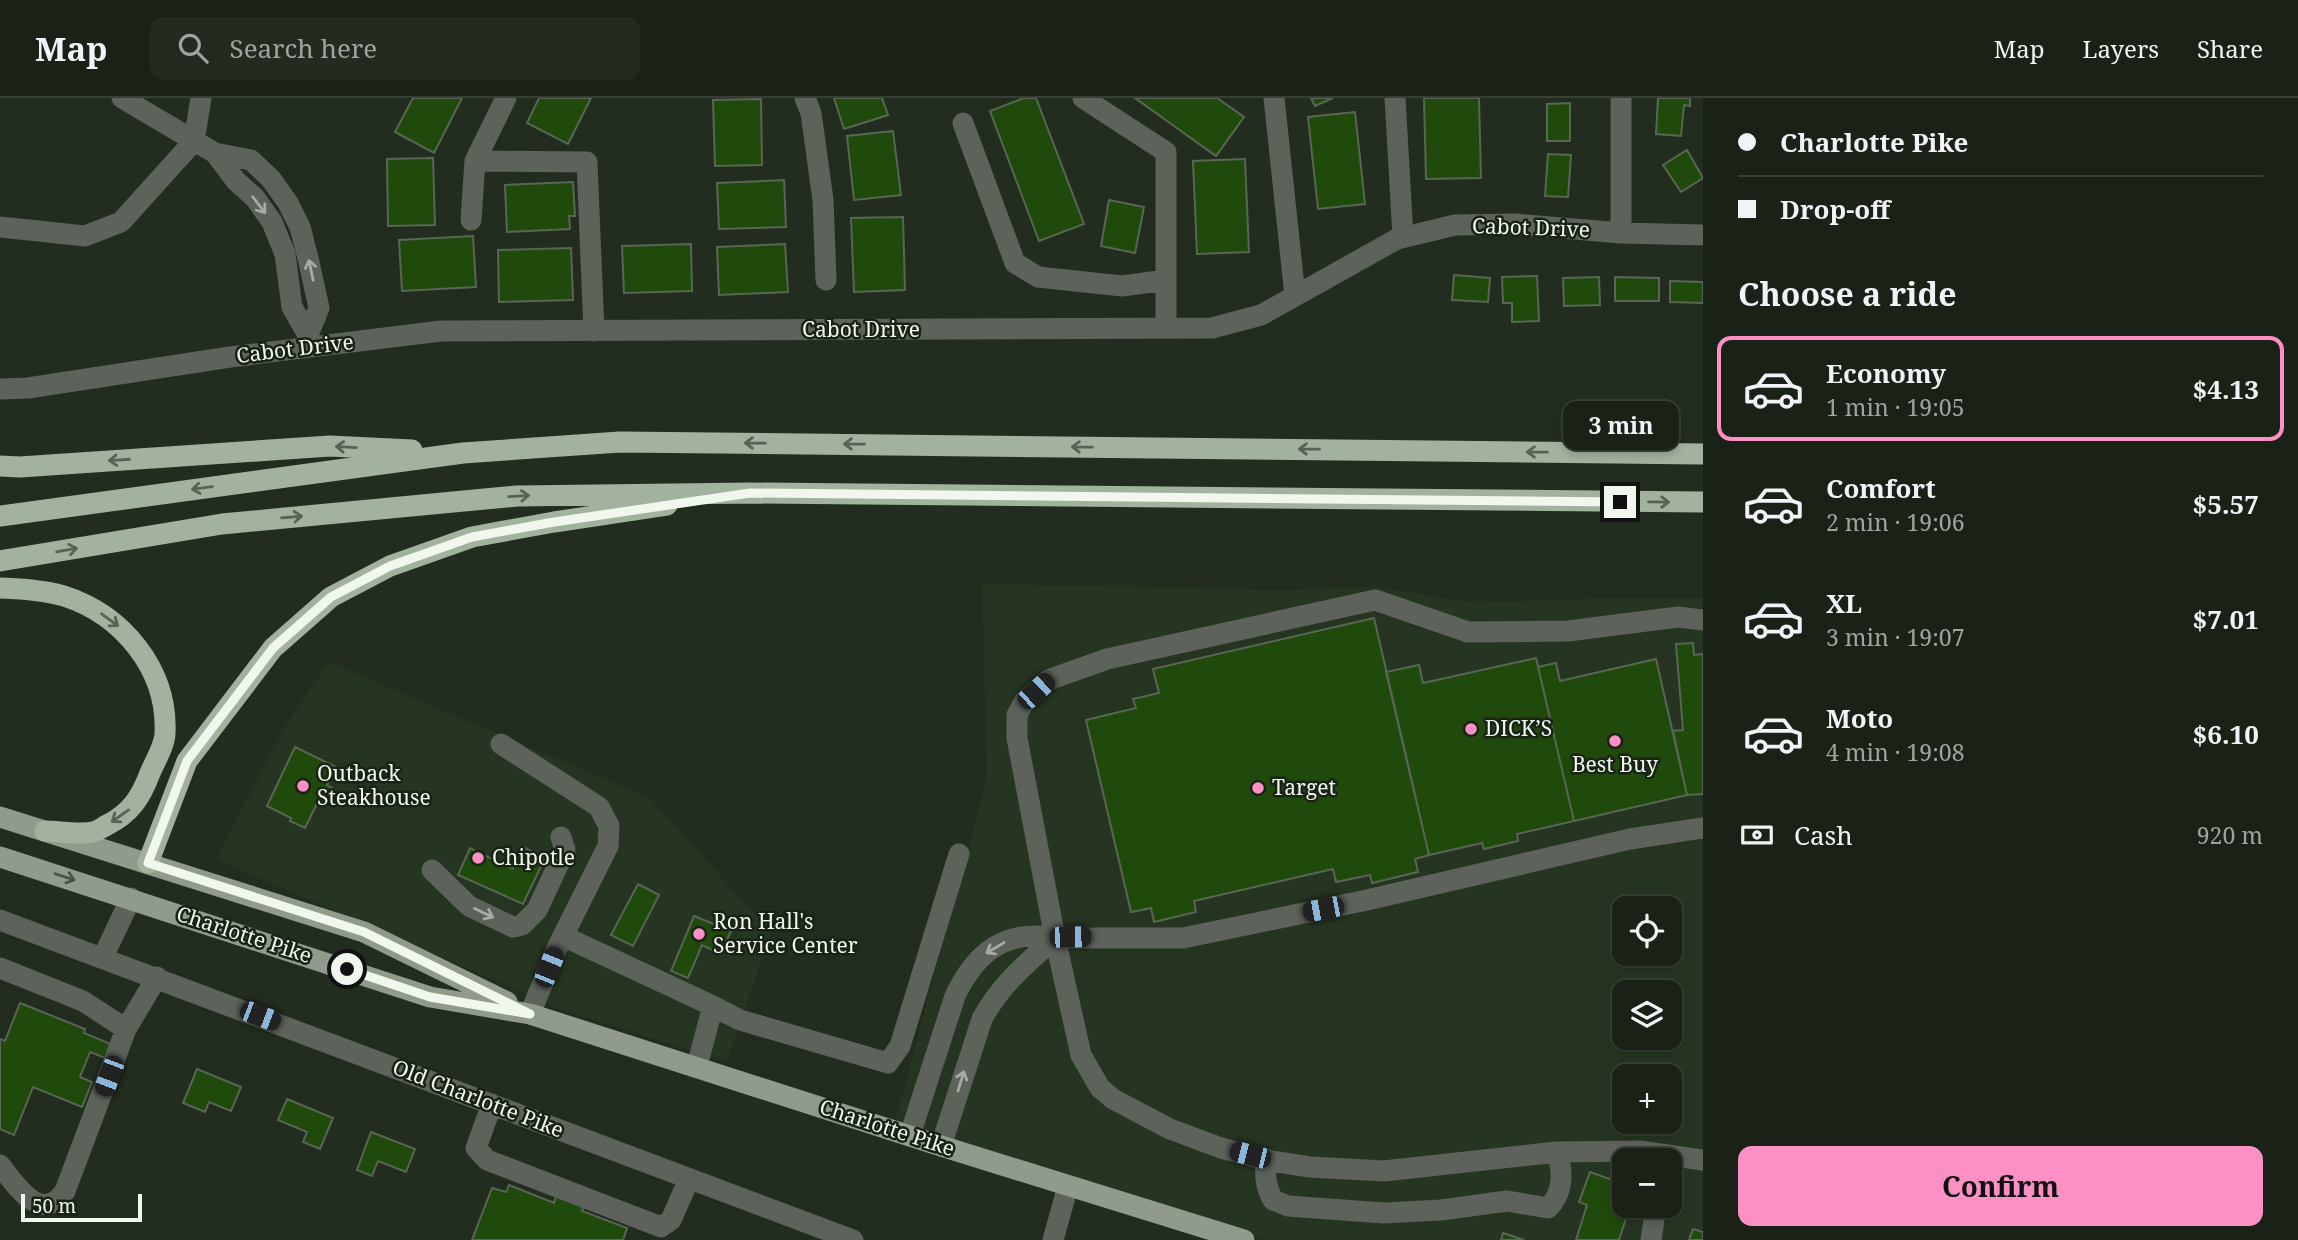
<!DOCTYPE html>
<html lang="en">
<head>
<meta charset="utf-8">
<style>
	body { margin:0; font-family:"Noto Serif",serif; background:#232a20; color:#f1f3f6; height:100vh; display:flex; flex-direction:column; font-size:26px; white-space:nowrap }
	* { box-sizing:border-box; margin:0 }
	p { font-size:23px; color:#9fa4a1 }
	.icon { flex:none; width:38px; height:38px; fill:none; stroke:currentColor; stroke-width:2; stroke-linecap:round; stroke-linejoin:round }
	.map { position:relative; flex:1; overflow:hidden }
	.drawer { display:flex; flex-direction:column; background:#1a2217; width:595px }
	.drawer>* { flex:none }
	.top-card { display:grid; align-content:center; height:154px; padding:0 35px; background:#1a2217 }
	.fabs { position:absolute; left:1612px; top:798px; display:grid; gap:14px }
	.fabs a { display:grid; place-items:center; width:70px; height:70px; border-radius:14px; background:#1a2217; box-shadow:0 4px 10px #0003,0 0 0 2px #383f36; font-size:35px }
	.scale { position:absolute; left:21px; bottom:18px; width:121px; box-sizing:border-box; padding-left:7px; border:4px solid #f0f7ed; border-top:0; font-size:19px; line-height:24px; white-space:nowrap; color:#f0f7ed; -webkit-text-stroke:5px #192315; paint-order:stroke }
	.end { position:absolute; width:32px; height:32px; margin:-16px; border:9px solid #f0f7ed; background:#111; box-shadow:0 0 0 4px #111 }
	.from { border-radius:50% }
	.bubble { position:absolute; height:49px; border-radius:14px; background:#1a2217; box-shadow:0 4px 10px #0003,0 0 0 2px #383f36; font-size:23px; font-weight:700; line-height:49px; text-align:center }
	.car { position:absolute; width:21px; height:42px; margin:-21px -10px; border-radius:9px; box-shadow:0 0 5px 2px #0007; background:linear-gradient(#222 24%,#8ab4d8 0 40%,#222 0 76%,#8ab4d8 0 86%,#222 0) }
	.top-card b { display:flex; align-items:center; gap:24px; height:66px; font-size:26px }
	.top-card b+b { border-top:2px solid #383f36 }
	.top-card i { width:18px; height:18px; background:#f1f3f6 }
	ul { padding:0; list-style:none }
	li { display:flex; align-items:center; gap:21px; height:105px; margin:0 14px 10px; padding:0 21px; border:4px solid transparent; border-radius:14px }
	li div { flex:1 }
	li b { display:block; font-size:26px }
	li em { font-style:normal; font-weight:700 }
	li.current { border-color:#fc8fc3 }
	li>.icon { width:63px; height:63px; stroke-width:1.5 }
	h2 { padding:0 35px; font-size:32px; line-height:84px }
	.pay { display:flex; align-items:center; gap:18px; height:77px; padding:0 35px; font-size:26px }
	.pay p { margin-inline-start:auto }
	.button { display:flex; gap:14px; margin-top:auto; padding:14px 35px }
	.button a { flex:1; height:80px; border-radius:14px; background:#fc8fc3; color:#111; font-size:28px; font-weight:700; line-height:80px; text-align:center }
	header { display:flex; align-items:center; gap:42px; box-sizing:border-box; height:98px; padding:0 35px; background:#1a2217; border-bottom:2px solid #383f36 }
	header strong { font-size:33px }
	nav { display:flex; gap:38px; margin-inline-start:auto; font-size:24px }
	.search { width:490px; height:63px; background:#232a20; display:flex; align-items:center; gap:18px; box-sizing:border-box; padding:0 24px; border-radius:14px; color:#9fa4a1; font-size:26px }
	main { display:flex; flex:1; min-height:0 }
	.map>svg:first-child { display:block }
	.built { fill:#263521; fill-rule:evenodd }
	.building { fill:#1f4a0b; stroke:#596555; stroke-width:2 }
	.lines { fill:none; stroke-linecap:round; stroke-linejoin:round }
	.minor { stroke:#5d625b; stroke-width:21 }
	.major { stroke:#909b8c; stroke-width:21 }
	.highway { stroke:#a3b19f; stroke-width:21 }
	.oneway { stroke:#a6aca4 }
	.oneway2 { stroke:#576353 }
	.oneway3 { stroke:#495345 }
	.route { stroke:#f0f7ed; stroke-width:9 }
	.poi-dot { fill:#fc8fc3; stroke:#192315; stroke-width:2.5 }
	.labels { text-anchor:middle; stroke-width:5; stroke-linejoin:round; paint-order:stroke }
	.street-label { font-size:21px; fill:#f0f7ed; stroke:#192315 }
	.poi-label { font-size:21px; fill:#f0f7ed; stroke:#192315; text-anchor:start }
</style>
</head>
<body>
<header>
<strong>Map</strong>
<div class="search"><svg class="icon" aria-label="search" viewBox="0 0 24 24"><circle cx="10" cy="10" r="6"/><path d="M15 15l6 6"/></svg>Search here</div>
<nav><a>Map</a><a>Layers</a><a>Share</a></nav>
</header>
<main>
<div class="map">
<svg width="1703" height="1142" viewBox="0 0 1703 1142">
	<rect width="100%" height="100%" fill="#222d1f"/>
	<path class="built" d="M982,486L1281,492L1376,489L1474,505L1608,500H1703V1142H1269L895,1024L987,679ZM1624,810H1670V856H1624ZM1624,894H1670V940H1624ZM1624,978H1670V1024H1624ZM1624,1062H1670V1108H1624Z
		M329,564L651,701L771,834L727,964L560,911L216,761L286,626Z"/>
	<path class="building" d="M413,0H462L434,55L395,34Z
		M539,0H591L568,46L527,25Z
		M834,0H882L888,17L844,31Z
		M1024,0H1036L1084,126L1039,143L990,13Z
		M1135,0H1217L1244,19L1216,58Z
		M1311,0H1333L1315,8Z
		M1424,0H1479L1481,80L1426,81Z
		M1658,0H1690V8L1684,7L1681,38L1656,36Z
		M761,1L762,67L715,68L713,2Z
		M1570,5V43H1547V6Z
		M1355,14L1365,106L1318,111L1308,19Z
		M893,33L901,97L854,102L847,38Z
		M1687,52L1703,80L1681,94L1663,67Z
		M1548,56L1571,57L1568,99L1545,98Z
		M433,60L435,127L388,128L387,61Z
		M1245,61L1249,154L1197,156L1193,63Z
		M784,82L786,129L719,131L717,85Z
		M573,84L575,118H569L570,131L507,134L505,87Z
		M1109,102L1144,109L1135,155L1101,148Z
		M903,119L905,192L854,194L851,120Z
		M473,138L476,189L402,193L399,142Z
		M691,146L692,193L624,195L622,148Z
		M785,146L788,194L719,197L717,149Z
		M571,150L573,202L499,204L498,152Z
		M1454,177L1490,180L1488,204L1452,202Z
		M1537,178L1539,223L1512,224V205H1503L1502,179Z
		M1599,179L1600,207L1564,208L1563,180Z
		M1615,179L1659,180V203H1615Z
		M1670,183L1703,184V205L1670,204Z
		M1374,520L1429,757L1415,761L1418,774L1372,785L1370,777L1336,784L1333,771L1194,803L1196,814L1154,824L1151,810L1131,814L1086,622L1136,610L1133,601L1159,595L1153,571Z
		M1693,545L1694,557L1703,556V696L1687,697L1673,633L1683,632L1676,546Z
		M1536,560L1574,723L1517,736L1518,743L1484,751L1482,745L1429,757L1386,574L1419,567L1423,585Z
		M1656,561L1687,697L1574,723L1538,569L1556,565L1560,583Z
		M295,649L336,669L327,687L332,690L328,698L322,695L305,730L290,723L291,720L267,708Z
		M523,749L545,760L523,806L458,777L470,750L513,771Z
		M638,786L659,797L633,848L611,837Z
		M694,818L731,833L721,856L702,847L688,880L671,873Z
		M20,905L85,931L84,935L113,947L108,961L90,954L80,979L92,984L82,1009L33,989L14,1037L0,1031V941L5,943Z
		M197,971L241,989L231,1013L209,1004L205,1014L183,1005Z
		M287,1001L333,1020L320,1051L303,1044L307,1034L278,1022Z
		M371,1034L415,1051L406,1074L378,1063L372,1078L357,1072Z
		M1590,1074L1624,1086V1108H1630L1619,1142H1576L1587,1107L1579,1104Z
		M509,1087L554,1105L556,1098L584,1109L582,1113L627,1130L623,1142H472L492,1090L506,1094Z
		M1693,1131L1703,1134V1142H1689Z
		M1503,1135L1524,1142H1501Z"/>
	<g class="lines">
		<path class="minor" d="M122,0L215,55L251,62L271,81L288,105L300,129L308,160L319,210L308,237
			M506,0L475,63L587,64L594,233
			M805,0L811,15L823,102L826,182
			M1083,0L1166,54V230
			M1274,0L1295,198
			M1395,0L1403,139
			M1621,0V135
			M963,25L1015,165L1038,179L1122,188L1166,182
			M215,55L236,83L255,100L272,124L285,156L292,209L308,237L309,246
			M471,122L475,63
			M0,129L85,138L121,124L194,43L201,0
			M0,291L28,290L230,259L441,233L1212,230L1261,217L1397,141L1455,127L1515,126L1621,135L1703,137
			M1703,522L1678,519L1568,533L1468,534L1375,502L1107,561L1048,582L1024,604L1017,617V640L1055,840L1081,957L1100,990L1113,1001L1170,1031L1221,1050L1271,1063L1310,1069L1384,1073L1557,1054L1640,1053L1703,1062
			M501,646L599,709L609,728L608,748L557,850L530,916
			M432,772L469,808L513,829L522,827L537,812L565,752L561,739
			M0,822L853,1142
			M563,838L713,908L697,968
			M103,859L131,800
			M0,870L83,903L126,931
			M713,908L740,922L888,965L900,948L959,756
			M492,1006L476,1050L487,1062L661,1129L671,1122L689,1081
			M910,1037L955,898C976,854 1005,831 1055,840H1183L1367,802L1630,741L1703,730
			M941,1048L982,921C1000,887 1027,865 1055,840
			M1266,1061C1265,1077 1265,1088 1273,1102L1288,1108L1384,1115L1441,1112L1507,1103L1548,1110C1564,1095 1563,1073 1557,1054
			M0,1067C15,1086 41,1128 65,1093L126,931L157,879
			M1053,1142L1068,1088
			M1651,1142L1656,1108"/>
		<path class="major" d="M0,719L364,834L507,904
			M0,759L430,899L530,916L941,1048L1244,1142"/>
		<path class="highway" d="M0,368L20,369L330,348L412,352
			M0,418L463,355L620,344L1703,356
			M0,463L222,426L517,398L750,395L1703,404
			M0,490C21,491 44,492 64,498C123,517 168,572 165,635C165,647 155,663 150,675C141,699 131,715 107,727C103,729 98,733 93,734C80,737 58,733 45,733
			M148,765L187,663L273,550L331,499L390,468L472,439L554,424L667,407"/>
	</g>
	<defs><path id="oneway-shaft" d="M-6 0H5M1.5-3L5.5 0L1.5 3" fill="none" stroke-width="1.6" stroke-linecap="round" stroke-linejoin="round" transform="scale(1.75)"/></defs>
	<g class="oneway">
		<use href="#oneway-shaft" transform="translate(259 107) rotate(53)"/>
		<use href="#oneway-shaft" transform="translate(311 172) rotate(-102)"/>
		<use href="#oneway-shaft" transform="translate(484 815) rotate(26)"/>
		<use href="#oneway-shaft" transform="translate(995 850) rotate(149)"/>
		<use href="#oneway-shaft" transform="translate(961 983) rotate(-73)"/>
	</g>
	<g class="oneway2">
		<use href="#oneway-shaft" transform="translate(755 345) rotate(-179)"/>
		<use href="#oneway-shaft" transform="translate(854 346) rotate(-179)"/>
		<use href="#oneway-shaft" transform="translate(346 349) rotate(-177)"/>
		<use href="#oneway-shaft" transform="translate(1082 349) rotate(-179)"/>
		<use href="#oneway-shaft" transform="translate(1309 351) rotate(-179)"/>
		<use href="#oneway-shaft" transform="translate(1537 354) rotate(-179)"/>
		<use href="#oneway-shaft" transform="translate(119 362) rotate(176)"/>
		<use href="#oneway-shaft" transform="translate(202 390) rotate(172)"/>
		<use href="#oneway-shaft" transform="translate(519 398) rotate(-3)"/>
		<use href="#oneway-shaft" transform="translate(1659 404) rotate(1)"/>
		<use href="#oneway-shaft" transform="translate(292 419) rotate(-5)"/>
		<use href="#oneway-shaft" transform="translate(67 452) rotate(-10)"/>
		<use href="#oneway-shaft" transform="translate(110 522) rotate(36)"/>
		<use href="#oneway-shaft" transform="translate(120 718) rotate(145)"/>
	</g>
	<use class="oneway3" href="#oneway-shaft" transform="translate(65 779) rotate(18)"/>
	<g class="lines">
		<path class="route" d="M347,871L430,899L530,916L364,834L148,765L187,663L273,550L331,499L390,468L472,439L554,424L750,395L1620,404"/>
	</g>
	<g class="poi-dot">
		<circle cx="1471" cy="631" r="7"/>
		<circle cx="1615" cy="643" r="7"/>
		<circle cx="303" cy="688" r="7"/>
		<circle cx="1258" cy="690" r="7"/>
		<circle cx="478" cy="760" r="7"/>
		<circle cx="699" cy="836" r="7"/>
	</g>
	<g class="labels">
		<g class="street-label">
			<text transform="translate(1531 130) rotate(2)" y="7">Cabot Drive</text>
			<text x="861" y="239">Cabot Drive</text>
			<text transform="translate(295 251) rotate(-7)" y="7">Cabot Drive</text>
			<text transform="translate(244 837) rotate(18)" y="7">Charlotte Pike</text>
			<text transform="translate(478 1001) rotate(21)" y="7">Old Charlotte Pike</text>
			<text transform="translate(887 1030) rotate(18)" y="7">Charlotte Pike</text>
		</g>
		<g class="poi-label">
			<text x="1485" y="638">DICK’S</text>
			<text x="1615" y="674" text-anchor="middle">Best Buy</text>
			<text x="317" y="683">Outback<tspan x="317" dy="24">Steakhouse</tspan></text>
			<text x="1272" y="697">Target</text>
			<text x="492" y="767">Chipotle</text>
			<text x="713" y="831">Ron Hall's<tspan x="713" dy="24">Service Center</tspan></text>
		</g>
	</g>
</svg>
<div class="fabs">
<a><svg class="icon" aria-label="locate" viewBox="0 0 24 24"><circle cx="12" cy="12" r="6"/><path d="M12 2v4M12 18v4M2 12h4M18 12h4"/></svg></a>
<a><svg class="icon" aria-label="layers" viewBox="0 0 24 24"><path d="M12 4l9 5-9 5-9-5zM3 14l9 5 9-5"/></svg></a>
<a>+</a>
<a>−</a>
</div>
<div class="scale">50 m</div>
<i class="end from" style="left:347px;top:871px"></i>
<i class="end" style="left:1620px;top:404px"></i>
<div class="bubble" style="left:1563px;top:303px;width:116px">3 min</div>
<i class="car" style="left:1036px;top:593px;rotate:47deg"></i>
<i class="car" style="left:1323px;top:811px;rotate:259deg"></i>
<i class="car" style="left:1070px;top:839px;rotate:89deg"></i>
<i class="car" style="left:549px;top:869px;rotate:22deg"></i>
<i class="car" style="left:260px;top:918px;rotate:111deg"></i>
<i class="car" style="left:109px;top:978px;rotate:201deg"></i>
<i class="car" style="left:1250px;top:1057px;rotate:284deg"></i>
</div>
<section class="drawer">
<div class="top-card">
<b><i class="from"></i>Charlotte Pike</b>
<b><i></i>Drop-off</b>
</div>
<h2>Choose a ride</h2>
<ul>
<li class="current"><svg class="icon" aria-label="car" viewBox="0 0 24 24"><path d="M5 17H2v-5l4-1 3-4h7l3 4 3 1v5h-3M9 17h6M6 11h13"/><circle cx="7" cy="17" r="2"/><circle cx="17" cy="17" r="2"/></svg><div><b>Economy</b><p>1 min · 19:05</p></div><em>$4.13</em></li>
<li><svg class="icon" aria-label="car" viewBox="0 0 24 24"><path d="M5 17H2v-5l4-1 3-4h7l3 4 3 1v5h-3M9 17h6M6 11h13"/><circle cx="7" cy="17" r="2"/><circle cx="17" cy="17" r="2"/></svg><div><b>Comfort</b><p>2 min · 19:06</p></div><em>$5.57</em></li>
<li><svg class="icon" aria-label="car" viewBox="0 0 24 24"><path d="M5 17H2v-5l4-1 3-4h7l3 4 3 1v5h-3M9 17h6M6 11h13"/><circle cx="7" cy="17" r="2"/><circle cx="17" cy="17" r="2"/></svg><div><b>XL</b><p>3 min · 19:07</p></div><em>$7.01</em></li>
<li><svg class="icon" aria-label="car" viewBox="0 0 24 24"><path d="M5 17H2v-5l4-1 3-4h7l3 4 3 1v5h-3M9 17h6M6 11h13"/><circle cx="7" cy="17" r="2"/><circle cx="17" cy="17" r="2"/></svg><div><b>Moto</b><p>4 min · 19:08</p></div><em>$6.10</em></li>
</ul>
<div class="pay"><svg class="icon" aria-label="cash" viewBox="0 0 24 24"><path d="M3 7h18v10H3z"/><circle cx="12" cy="12" r="2"/></svg>Cash<p>920 m</p></div>
<div class="button"><a>Confirm</a></div>
</section>
</main>
</body>
</html>
